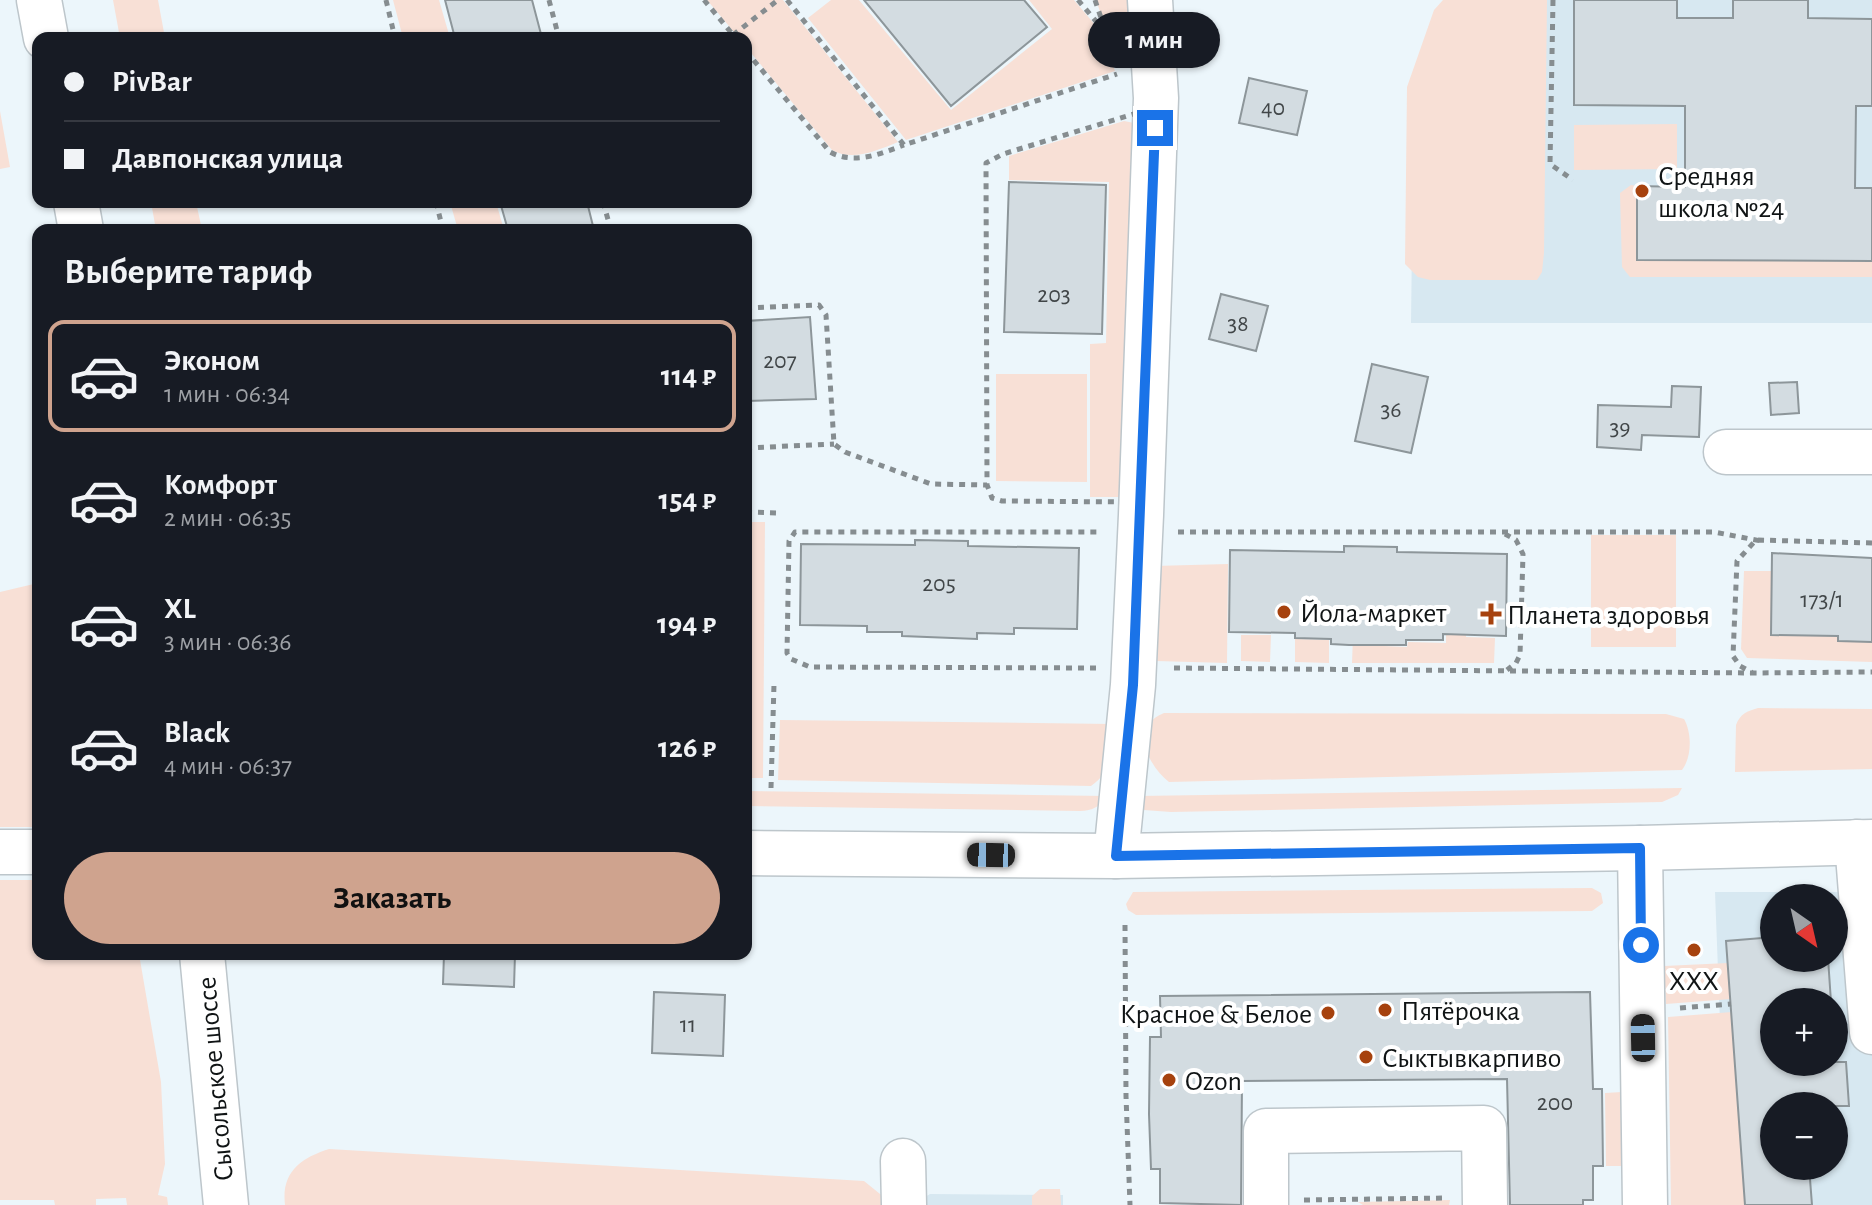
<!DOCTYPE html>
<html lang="ru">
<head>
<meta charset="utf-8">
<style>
	body { margin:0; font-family:"Alegreya Sans",sans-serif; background:#20242c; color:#f1f3f6; height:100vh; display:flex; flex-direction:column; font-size:30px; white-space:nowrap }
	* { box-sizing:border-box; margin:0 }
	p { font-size:26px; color:#9ea1a6 }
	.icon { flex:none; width:44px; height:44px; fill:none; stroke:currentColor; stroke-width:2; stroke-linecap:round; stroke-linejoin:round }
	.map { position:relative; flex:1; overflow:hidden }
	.sheet { position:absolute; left:32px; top:224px; width:720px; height:736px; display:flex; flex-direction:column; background:#171b24; border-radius:16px; box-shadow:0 2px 6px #0004 }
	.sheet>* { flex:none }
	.banner { position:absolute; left:32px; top:32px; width:720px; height:176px; border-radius:16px; box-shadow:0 2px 6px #0004; display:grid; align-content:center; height:176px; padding:0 32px; background:#171b24 }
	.needle { width:52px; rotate:146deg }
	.fabs { position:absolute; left:1760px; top:884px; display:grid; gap:16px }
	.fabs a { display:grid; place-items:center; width:88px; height:88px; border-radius:50%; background:#171b24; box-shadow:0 2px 6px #0004; font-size:40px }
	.end { position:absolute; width:36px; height:36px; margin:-18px; border:10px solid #1a73e8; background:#fff; box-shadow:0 0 0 4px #fff }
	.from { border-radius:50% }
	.bubble { position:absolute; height:56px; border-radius:28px; background:#171b24; box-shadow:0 2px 6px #0004; font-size:26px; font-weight:600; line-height:56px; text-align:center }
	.car { position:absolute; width:24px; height:48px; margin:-24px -12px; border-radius:10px; box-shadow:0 0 6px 2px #0007; background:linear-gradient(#222 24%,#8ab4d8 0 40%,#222 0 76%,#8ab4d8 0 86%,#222 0) }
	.banner b { display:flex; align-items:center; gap:28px; height:76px; font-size:30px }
	.banner b+b { border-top:2px solid #363941 }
	.banner i { width:20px; height:20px; background:#f1f3f6 }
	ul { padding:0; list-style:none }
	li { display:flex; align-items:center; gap:24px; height:112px; margin:0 16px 12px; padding:0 16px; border:4px solid transparent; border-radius:16px }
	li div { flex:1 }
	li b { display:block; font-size:30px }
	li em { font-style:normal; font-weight:600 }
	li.current { border-color:#cfa38e }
	li>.icon { width:72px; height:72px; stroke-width:1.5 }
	h2 { padding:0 32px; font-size:36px; line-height:96px }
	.cta { display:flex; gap:16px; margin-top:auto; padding:16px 32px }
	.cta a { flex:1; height:92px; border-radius:48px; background:#cfa38e; color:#111; font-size:32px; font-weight:600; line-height:92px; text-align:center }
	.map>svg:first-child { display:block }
	.built { fill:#d7e8f1; fill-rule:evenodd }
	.green { fill:#f8e0d6 }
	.building { fill:#d3dce1; stroke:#8d969a; stroke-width:2 }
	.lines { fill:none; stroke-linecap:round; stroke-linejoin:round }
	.minor-casing { stroke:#bdc6cb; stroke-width:47 }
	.major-casing { stroke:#bdc6cb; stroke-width:47 }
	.path { stroke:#868d90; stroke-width:5; stroke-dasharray:6 6; stroke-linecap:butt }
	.minor { stroke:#fff; stroke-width:44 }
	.major { stroke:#fff; stroke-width:44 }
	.route { stroke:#1a73e8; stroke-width:10 }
	.poi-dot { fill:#a6420e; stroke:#fff; stroke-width:3 }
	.labels { text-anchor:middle; stroke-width:8; stroke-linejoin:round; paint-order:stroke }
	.number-label { font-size:24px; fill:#414648 }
	.poi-label { font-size:28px; fill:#101415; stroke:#fff; text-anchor:start }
	.street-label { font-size:28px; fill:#101415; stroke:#fff }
</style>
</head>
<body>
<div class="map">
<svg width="1872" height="1205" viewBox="0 0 1872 1205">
	<rect width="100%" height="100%" fill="#ecf6fb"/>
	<path class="built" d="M1451,0H1872V323H1411L1414,86Z
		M1715,892H1872V1205H1727ZM1774,898H1834V958H1774ZM1774,1002H1834V1062H1774ZM1774,1106H1834V1166H1774Z
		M930,1194L1063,1195V1205H912Z"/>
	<path class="green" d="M113,0H158L165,38H120Z
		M393,0H439L450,38H403Z
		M707,0H783L898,142C878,150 853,162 832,150L746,47V38H739Z
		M831,0H859L951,110L1052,29L1029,0H1074L1102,33L1115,71L906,140L808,18Z
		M1096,0H1127L1148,62L1135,66L1107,32Z
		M1443,0H1547L1544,253L1542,272L1537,280H1430L1418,277L1405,264L1407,87L1434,10Z
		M0,111L10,167L0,169Z
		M1124,121L1134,123L1127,497H1090V344L1106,343L1109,182L1009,180V156Z
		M1677,124V169L1574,170V125Z
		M1631,185L1637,186V260L1872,261V277H1630L1622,267L1620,193Z
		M151,202H196L202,230H156Z
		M450,202H496L504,230H458Z
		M996,374H1087V482L996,481Z
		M746,522H765L763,778H746Z
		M1591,535H1676V647H1591Z
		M1228,564L1227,663L1156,661L1150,654L1154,566Z
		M1744,571H1772L1838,627V641L1872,642V662L1747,658L1741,649Z
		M38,583V827H0V592Z
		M1446,629H1466V637L1495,638L1494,663H1352L1353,636H1384V646L1407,647L1408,642L1446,643Z
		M1241,635H1271L1270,662L1241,661Z
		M1295,639L1329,640V663L1295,662Z
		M1758,708L1872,709V769L1735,772L1736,725C1740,714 1747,711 1758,708Z
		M1164,713L1666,714L1684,719C1692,733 1692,757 1682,770L1169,782C1147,765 1130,726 1164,713Z
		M780,720L1112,724C1111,752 1116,768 1091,786L778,780Z
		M1682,788L1678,795L1662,802L1171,812L1144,810L1136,805L1138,796Z
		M746,791L1107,796C1101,806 1092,811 1080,811L746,806Z
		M0,880H38V954H139L161,1082L165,1164L158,1195L167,1197L168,1205H127L126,1198L96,1199V1205H55L54,1200H0Z
		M1592,888L1601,893L1603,903L1592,911L1136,915L1128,910L1126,904L1133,892Z
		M1728,963L1731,999L1666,1004L1664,966Z
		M1732,1012L1745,1205H1671L1668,1017Z
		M1622,1092V1166H1606L1605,1093Z
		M329,1149L864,1181L885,1198L886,1205H285C281,1172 301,1158 329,1149Z
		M1040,1189H1060L1061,1205H1032V1196Z
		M1450,1200L1449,1205H1363L1358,1202Z"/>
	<path class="building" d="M445,0H532L542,38H455Z
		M864,0H1024L1047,27L951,106Z
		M1574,0H1677V18H1733V0H1808V18L1872,19V106H1856L1855,188H1872V261L1637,260V186L1685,187V106L1574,105Z
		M1249,78L1307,91L1297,135L1239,123Z
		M1009,182L1106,185L1102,334L1004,332Z
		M500,202H587L594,230H508Z
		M1221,294L1268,306L1256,351L1209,339Z
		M810,317L816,399L746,401V321Z
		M1372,364L1428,377L1411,453L1355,441Z
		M1797,382L1799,413L1771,415L1769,383Z
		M1672,386L1701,387L1699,437L1642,435L1641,450L1597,447L1598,405L1671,407Z
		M915,540L968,541V546L1079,548L1077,629L1014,628V634L977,633V639L902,636V632H867V626L800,625L801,544L915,545Z
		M1344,546L1397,547V552L1507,554L1506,636L1443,634V640H1406V645H1349L1331,644V639L1295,638V633L1229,632L1230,550L1344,552Z
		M1772,553L1872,558V642L1838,641V636L1771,635Z
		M1774,937V958H1828L1831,1002H1774V1062H1846L1849,1106H1774V1166H1809L1812,1205H1745L1726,941Z
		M444,954H515L514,987L443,984Z
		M654,992L725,995L723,1056L652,1053Z
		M1590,992L1593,1089H1602L1603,1166H1593V1200H1583V1205H1510L1507,1079L1242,1081L1241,1205L1160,1203V1169H1151L1149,1114L1150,1037H1161L1160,996Z"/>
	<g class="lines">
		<g class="minor-casing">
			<path id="minor" d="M1726,452H1872
				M1857,842L1872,1032
				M1640,848L1645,1205
				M0,852H38
				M1116,856L1133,685L1141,515L1156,98L1150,0
				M903,1161L904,1205
				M1266,1205V1131L1484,1128L1485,1205"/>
		</g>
		<g class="major-casing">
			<path id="major" d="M39,0L46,38
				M76,202L81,230
				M746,853L1116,856L1640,848L1872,842
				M202,954L226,1205"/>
		</g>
		<path class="path" d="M386,0L395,38
			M549,0L559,38
			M704,0L734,36
			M787,0L904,145L1117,74
			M1078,0L1111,39
			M1095,0L1105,30
			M1553,0L1550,164L1573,180
			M733,35L778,0
			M746,51L830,152C854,165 880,154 904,145
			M1137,113L1144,121L1130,502L1002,501L992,498L987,485L986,163L1003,154Z
			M436,202L443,230
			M603,202L611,230
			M746,308L819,305L826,315L834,444L845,452L931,484L987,485
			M746,448L834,444
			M746,512L779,513
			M1178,532H1714L1761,541
			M1505,534L1516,540L1523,554L1520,655L1516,663L1507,670
			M1872,543L1756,540L1737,561L1733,656L1740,666L1753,673L1872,672
			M1096,668L810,667L791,659L787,653L789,541L795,532H1100
			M1174,668L1753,673
			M771,788L774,684
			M1125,925L1126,1096L1130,1205
			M1680,1008L1731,1004
			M1304,1200L1446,1198"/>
		<use href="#minor" class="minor"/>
		<use href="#major" class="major"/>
	</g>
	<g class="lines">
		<path class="route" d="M1155,128L1133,685L1116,856L1640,848L1641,945"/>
	</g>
	<g class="poi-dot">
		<circle cx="1642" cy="191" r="8"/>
		<circle cx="1284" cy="612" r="8"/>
		<path d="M1487 602h8v8h8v8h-8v8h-8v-8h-8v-8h8z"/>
		<circle cx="1694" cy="950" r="8"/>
		<circle cx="1385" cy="1010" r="8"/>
		<circle cx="1328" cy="1013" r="8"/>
		<circle cx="1366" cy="1057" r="8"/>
		<circle cx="1169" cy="1080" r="8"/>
	</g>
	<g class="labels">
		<g class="number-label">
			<text x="1273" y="115">40</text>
			<text x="1054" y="302">203</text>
			<text x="1238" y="331">38</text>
			<text x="780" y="368">207</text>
			<text x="1391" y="417">36</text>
			<text x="1620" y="435">39</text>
			<text x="939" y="591">205</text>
			<text x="1822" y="607">173/1</text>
			<text x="688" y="1032">11</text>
			<text x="1555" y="1110">200</text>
		</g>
		<g class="poi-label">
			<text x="1658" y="185">Средняя<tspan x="1658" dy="32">школа №24</tspan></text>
			<text x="1300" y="622">Йола-маркет</text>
			<text x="1507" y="624">Планета здоровья</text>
			<text x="1694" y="990" text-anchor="middle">XXX</text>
			<text x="1401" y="1020">Пятёрочка</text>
			<text x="1312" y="1023" text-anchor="end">Красное &amp; Белое</text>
			<text x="1382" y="1067">Сыктывкарпиво</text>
			<text x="1185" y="1090">Ozon</text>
		</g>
		<g class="street-label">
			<text transform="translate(214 1079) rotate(-95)" y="10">Сысольское шоссе</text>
		</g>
	</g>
</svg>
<div class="fabs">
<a><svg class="needle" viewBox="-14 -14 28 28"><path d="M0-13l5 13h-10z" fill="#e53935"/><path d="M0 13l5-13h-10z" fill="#9ea1a6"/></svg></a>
<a>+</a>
<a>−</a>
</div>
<i class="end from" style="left:1641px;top:945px"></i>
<i class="end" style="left:1155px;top:128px"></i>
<div class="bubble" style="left:1088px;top:12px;width:132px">1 мин</div>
<i class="car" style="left:991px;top:855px;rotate:271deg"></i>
<i class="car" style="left:1643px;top:1038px;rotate:359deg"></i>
<div class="banner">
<b><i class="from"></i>PivBar</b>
<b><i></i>Давпонская улица</b>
</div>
<section class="sheet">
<h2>Выберите тариф</h2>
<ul>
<li class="current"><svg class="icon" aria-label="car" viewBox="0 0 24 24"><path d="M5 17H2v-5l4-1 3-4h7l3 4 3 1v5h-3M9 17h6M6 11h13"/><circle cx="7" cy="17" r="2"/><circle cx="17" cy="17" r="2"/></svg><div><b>Эконом</b><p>1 мин · 06:34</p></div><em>114 ₽</em></li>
<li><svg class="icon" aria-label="car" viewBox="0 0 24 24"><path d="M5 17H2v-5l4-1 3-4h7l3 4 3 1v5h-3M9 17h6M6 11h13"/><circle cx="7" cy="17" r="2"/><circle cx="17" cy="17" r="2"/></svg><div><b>Комфорт</b><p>2 мин · 06:35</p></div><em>154 ₽</em></li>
<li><svg class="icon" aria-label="car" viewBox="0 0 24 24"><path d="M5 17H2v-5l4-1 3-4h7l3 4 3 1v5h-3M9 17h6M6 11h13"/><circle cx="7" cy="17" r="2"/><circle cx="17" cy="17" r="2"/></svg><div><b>XL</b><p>3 мин · 06:36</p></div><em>194 ₽</em></li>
<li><svg class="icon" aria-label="car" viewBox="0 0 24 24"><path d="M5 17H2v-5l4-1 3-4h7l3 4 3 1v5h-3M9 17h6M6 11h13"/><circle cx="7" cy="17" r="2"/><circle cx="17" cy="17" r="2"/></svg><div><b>Black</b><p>4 мин · 06:37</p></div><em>126 ₽</em></li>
</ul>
<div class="cta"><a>Заказать</a></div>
</section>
</div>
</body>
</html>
